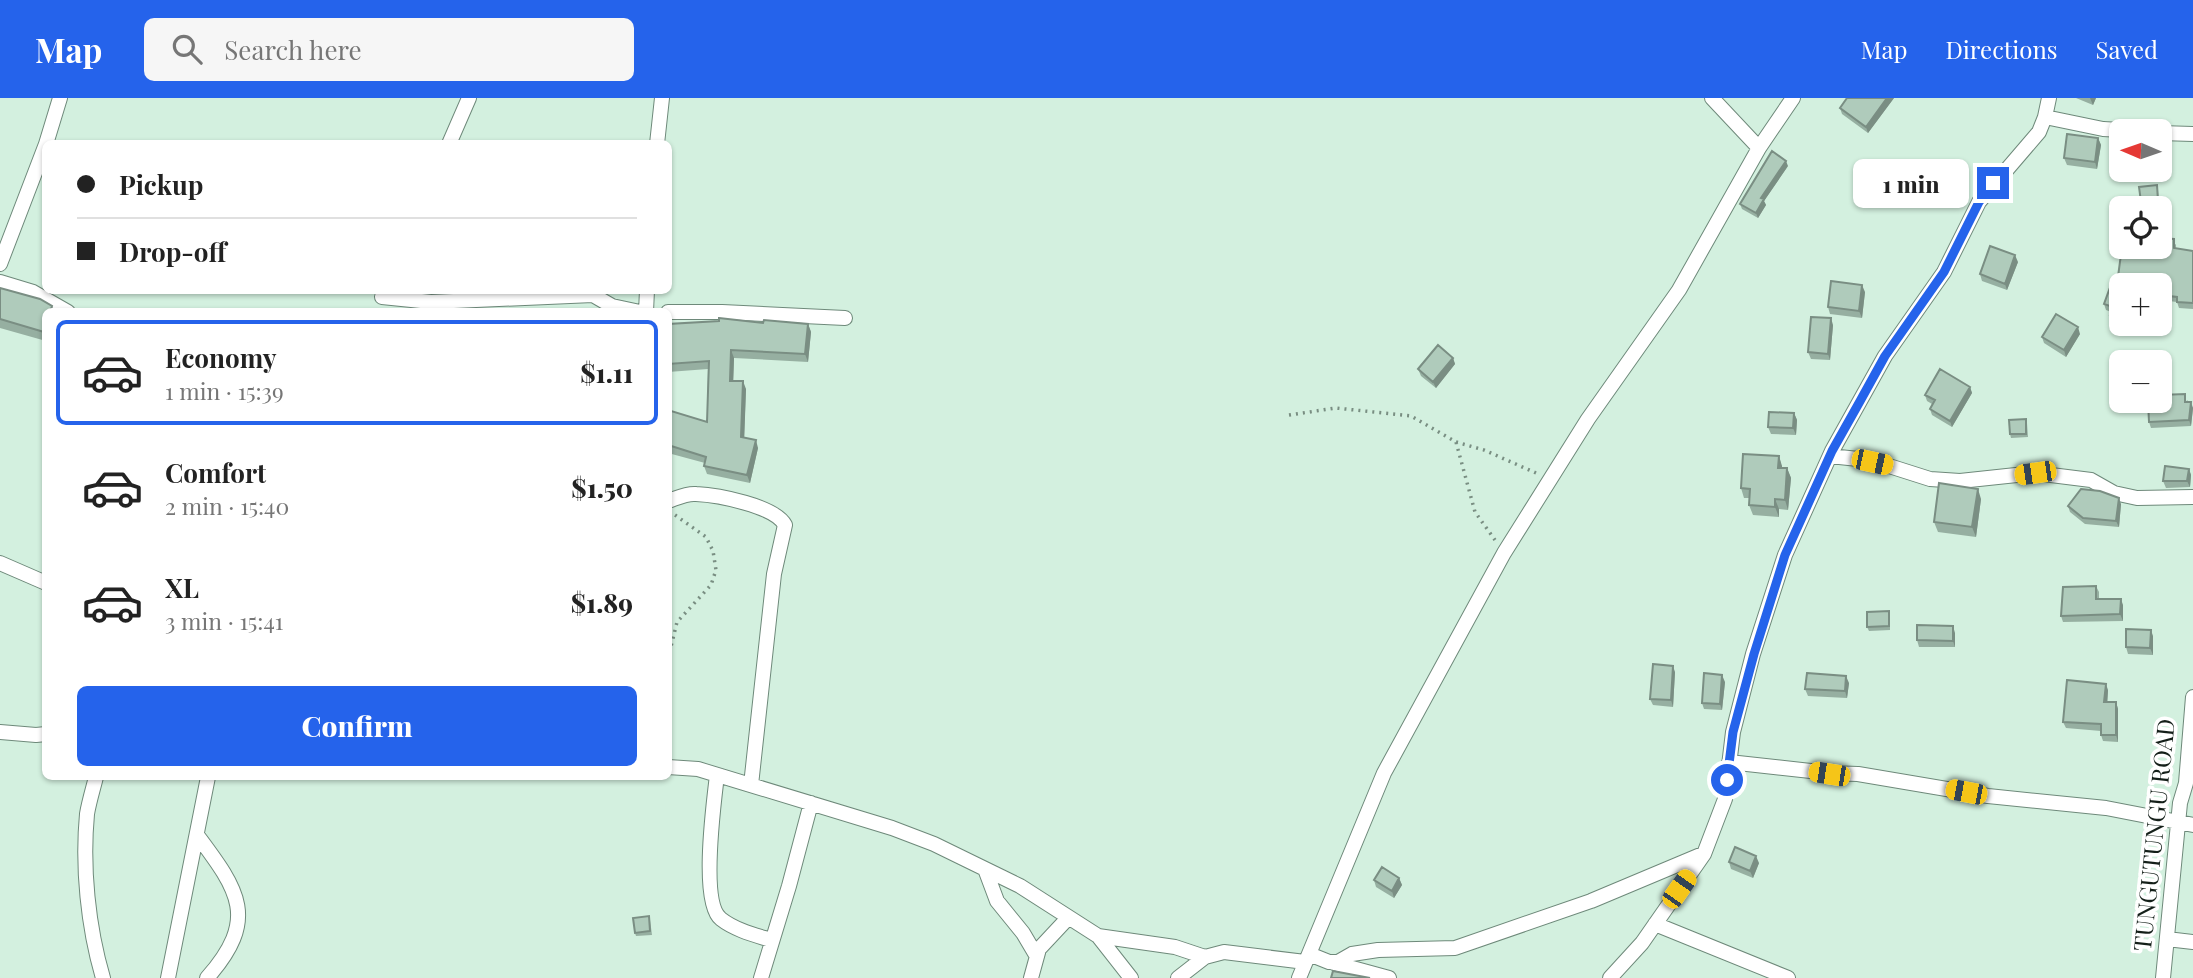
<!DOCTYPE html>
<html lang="en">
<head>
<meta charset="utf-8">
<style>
	body { margin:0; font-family:"Playfair Display",serif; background:#f6f6f6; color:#222; height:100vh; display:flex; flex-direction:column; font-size:26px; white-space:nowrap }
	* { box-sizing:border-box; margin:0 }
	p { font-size:23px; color:#767676 }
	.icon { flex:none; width:38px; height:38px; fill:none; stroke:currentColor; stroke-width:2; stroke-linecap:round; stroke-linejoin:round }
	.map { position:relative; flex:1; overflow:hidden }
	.side { position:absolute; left:42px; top:210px; width:630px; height:472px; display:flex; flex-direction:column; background:#fff; border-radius:10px; box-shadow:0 2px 5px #0004 }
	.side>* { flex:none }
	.guide { position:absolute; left:42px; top:42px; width:630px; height:154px; border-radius:10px; box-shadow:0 2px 5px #0004; display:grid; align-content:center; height:154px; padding:0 35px; background:#fff }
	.needle { width:46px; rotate:272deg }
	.tools { position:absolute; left:2109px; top:21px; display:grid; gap:14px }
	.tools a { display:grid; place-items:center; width:63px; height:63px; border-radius:10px; background:#fff; box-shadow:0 2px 5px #0004; font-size:35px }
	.end { position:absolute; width:32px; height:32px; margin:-16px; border:9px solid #2563eb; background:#fff; box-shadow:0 0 0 4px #fff }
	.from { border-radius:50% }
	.bubble { position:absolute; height:49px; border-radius:10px; background:#fff; box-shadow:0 2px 5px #0004; font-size:23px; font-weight:800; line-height:49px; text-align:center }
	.car { position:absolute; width:21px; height:42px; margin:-21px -10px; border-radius:9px; box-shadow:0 0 5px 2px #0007; background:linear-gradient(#f5c518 24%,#345 0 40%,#f5c518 0 76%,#345 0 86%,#f5c518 0) }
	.guide b { display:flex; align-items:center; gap:24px; height:66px; font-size:26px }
	.guide b+b { border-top:2px solid #e0e0e0 }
	.guide i { width:18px; height:18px; background:#222 }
	ul { padding:12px 0 0; list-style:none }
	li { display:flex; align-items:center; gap:21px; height:105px; margin:0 14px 10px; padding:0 21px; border:4px solid transparent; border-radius:10px }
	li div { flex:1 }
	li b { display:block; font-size:26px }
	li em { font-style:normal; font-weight:800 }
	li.active { border-color:#2563eb }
	li>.icon { width:63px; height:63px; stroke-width:1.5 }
	.primary-button { display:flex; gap:14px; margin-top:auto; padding:14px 35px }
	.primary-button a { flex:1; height:80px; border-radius:10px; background:#2563eb; color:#fff; font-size:28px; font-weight:800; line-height:80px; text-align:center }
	header { display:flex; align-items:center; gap:42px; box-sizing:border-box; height:98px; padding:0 35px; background:#2563eb; color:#fff }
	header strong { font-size:33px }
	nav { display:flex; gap:38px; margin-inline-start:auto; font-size:24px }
	.search { width:490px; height:63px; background:#f6f6f6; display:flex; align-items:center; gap:18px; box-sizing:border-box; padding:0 24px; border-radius:10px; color:#767676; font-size:26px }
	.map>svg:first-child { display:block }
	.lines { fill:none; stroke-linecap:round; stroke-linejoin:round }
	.street-casing { stroke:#6e897a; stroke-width:16 }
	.path { stroke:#798e82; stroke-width:3.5; stroke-dasharray:2 5; stroke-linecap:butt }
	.street { stroke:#fff; stroke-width:14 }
	.wall { fill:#96afa1 }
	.shaded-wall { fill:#7a8e83 }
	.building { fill:#afcbbb; stroke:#7a8e83; stroke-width:2 }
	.route { stroke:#2563eb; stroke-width:9 }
	.labels { text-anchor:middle; stroke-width:7; stroke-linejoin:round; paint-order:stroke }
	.street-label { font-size:24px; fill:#141f19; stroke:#fff }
</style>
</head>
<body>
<header>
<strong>Map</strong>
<div class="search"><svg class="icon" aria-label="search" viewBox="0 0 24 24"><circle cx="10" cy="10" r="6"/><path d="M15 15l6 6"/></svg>Search here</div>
<nav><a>Map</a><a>Directions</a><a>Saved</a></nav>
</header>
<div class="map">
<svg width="2193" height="880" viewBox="0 0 2193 880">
	<rect width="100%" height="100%" fill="#d3f0df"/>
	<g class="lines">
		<g class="street-casing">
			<path id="street" d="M1712,0L1759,50
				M2045,19L2103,31L2139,33
				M2160,35L2193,36
				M46,46L60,0
				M449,46L469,0
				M657,46L662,0
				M0,166L46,46
				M0,184L33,194L68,214
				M586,193L612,208L640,214
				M382,199L431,204L593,197
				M646,214L647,192
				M668,214H722L845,220
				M1830,358L1858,361L1886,367L1930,381L1960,383L2035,375L2091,382L2114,395L2137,400L2193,399
				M668,403C677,400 687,395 696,396C718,397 775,408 785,427L774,476L751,687
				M0,465L46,485
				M0,634L36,637L46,636
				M1729,664L1829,675L1858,676L1988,698L2106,710L2193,727
				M668,669L698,671L892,730L934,746L1020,788L1098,838L1131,880
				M717,677C714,703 700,805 721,821C735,832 755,837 771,842
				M96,679C93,691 89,704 87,716C82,769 88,829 103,880
				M197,737C239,793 259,821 207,880
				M985,771L997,803L1023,835L1036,857
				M1655,826L1788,880
				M1098,838L1175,849L1205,859
				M2167,841L2193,844
				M1309,856L1329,864H1338L1352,856L1378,852L1455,850L1591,803L1703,756
				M1334,865L1389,880
				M168,880L208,679
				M761,880L789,788L811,705
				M1031,880L1039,851L1068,820
				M1178,880L1205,859L1224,854L1305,864
				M1299,880L1384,675L1504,455L1588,321L1679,192L1759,50L1793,0
				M1610,880L1642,845L1704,756L1725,701L1733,634L1753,556L1785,457L1832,353L1885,258L1944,174L1979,104L2039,34L2045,19L2049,0
				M2163,880L2180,705L2186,685L2193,599"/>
		</g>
		<path class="path" d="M1289,317L1336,310L1411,318L1456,344L1475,414L1495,442
			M1456,344L1484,352L1536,375
			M668,561L677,524L711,487L716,472L713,453L706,439L675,417"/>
		<use href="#street" class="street"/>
	</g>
	<path class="wall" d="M1847,0H1894L1868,35L1842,16L1840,10Z
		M2076,0H2096L2093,7Z
		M2098,40L2101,47L2097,71L2067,67L2064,60Z
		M1788,68L1764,103L1766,107L1758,120L1742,111L1740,106Z
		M2158,91L2159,106L2142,107L2141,104Z
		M2176,146V151L2193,153V211L2179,210L2177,204L2160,202V187H2121V226H2127L2126,228L2112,223L2110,217L2111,214L2106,212L2104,206L2117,186Z
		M2018,164L2007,192L1982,183L1980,176Z
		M0,190L52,208L54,214H46V243L0,230Z
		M1865,194L1862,220L1830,216L1828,209Z
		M763,225L808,226L811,234L808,264L734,260L733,283L746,291L744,339L758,350L750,385L707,376L704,368L705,365L668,355V312L707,324L708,271L668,274V226Z
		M1833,227L1830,262L1811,261L1808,254Z
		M2080,236L2066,259L2044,245L2042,239Z
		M1453,260L1455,266L1436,290L1421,278L1418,271Z
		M1970,289L1972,295L1952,329L1932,317L1930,311L1932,306L1927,303L1925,297Z
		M2188,302L2187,304L2193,310L2191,328L2151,330L2149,324Z
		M1794,315L1797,322L1796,337L1771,336L1768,329Z
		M2027,325L2028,339L2011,340L2010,336Z
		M1779,358L1782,370H1787L1791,380L1788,412L1779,411V419L1753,417L1749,407L1750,400H1744L1741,390Z
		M2189,371L2191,377L2190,389L2166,390L2163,383Z
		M1981,401L1976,439L1938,434L1934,424Z
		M2121,406L2119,429L2085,426L2070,414L2068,408Z
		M2096,488L2099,494V501L2123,507V523L2063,524L2061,518Z
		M1890,516V532L1869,533L1867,529Z
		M1955,535V549H1919L1917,542Z
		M2153,538V557L2128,556L2126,549Z
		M1675,574L1673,609L1653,607L1650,601Z
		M1725,584L1722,612L1704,611L1702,605Z
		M1849,585L1847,600L1808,598L1805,591Z
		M2108,592L2107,604H2116L2118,611V644L2103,643L2101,637V633L2066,630L2063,624Z
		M1729,764L1759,765L1753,780L1731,771Z
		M1399,780L1402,787L1394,800L1376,789L1374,782Z
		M650,822L652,837L636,838L635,835Z"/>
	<path class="shaded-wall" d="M1887,0H1894L1868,35L1866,29Z
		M2091,0H2096L2093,7L2090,0Z
		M2098,40L2101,47L2097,71L2095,64Z
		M1786,63L1788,68L1764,103L1766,107L1758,120L1756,115L1761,100Z
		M2015,157L2018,164L2007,192L2005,186Z
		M1862,187L1865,194L1862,220L1859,213Z
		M1831,220L1833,227L1830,262L1828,256Z
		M808,226L811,234L808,264L805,256Z
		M2078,229L2080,236L2066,259L2064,252Z
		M731,252L734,260L733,291L730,283Z
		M1453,260L1455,266L1436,290L1433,284Z
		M743,283L746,291L744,347L741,339Z
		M1970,289L1972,295L1952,329L1950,323Z
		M2191,304L2193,310L2191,328L2189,322Z
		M1794,315L1797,322L1796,337L1793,330Z
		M756,342L758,350L750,385L747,377Z
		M1779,358L1782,368V379L1778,370Z
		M1787,370L1791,380L1788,412L1785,402Z
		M2189,371L2191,377L2190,389L2187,383Z
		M1978,391L1981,401L1976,439L1972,429Z
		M2119,400L2121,406L2119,429L2116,423Z
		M1775,401L1779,411V419L1775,409Z
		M2121,501L2123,507V523L2120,516Z
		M1953,528L1955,535V549L1953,543Z
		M2151,532L2153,538V557L2150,550Z
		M1673,568L1675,574L1673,609L1671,602Z
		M1722,577L1725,584L1722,612L1720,606Z
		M1846,578L1849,585L1847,600L1845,593Z
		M2106,586L2108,592L2107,610L2104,604Z
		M2116,604L2118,611V644L2116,637Z
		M1756,758L1759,765L1753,780L1750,773Z
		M1399,780L1402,787L1394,800L1392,793Z"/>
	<path class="building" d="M1847,0H1887L1866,29L1840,10Z
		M2067,36L2098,40L2095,64L2064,60Z
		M1772,53L1786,63L1761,100L1764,101L1756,115L1740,106Z
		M2157,87L2158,103L2141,104L2139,89Z
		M2160,140L2174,141V150L2193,153V205L2177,204V199L2160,197V187H2121V221L2110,217L2113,209L2104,206L2112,184L2117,186L2122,149H2160Z
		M1990,148L2015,157L2005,186L1980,176Z
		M1831,183L1862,187L1859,213L1828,209Z
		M0,190L40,201L52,208L50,214H46V230L44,234L0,221Z
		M2056,216L2078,229L2064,252L2042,239Z
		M1811,219L1831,220L1828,256L1808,254Z
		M719,220L763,225L764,222L808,226L805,256L731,252L730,283H743L741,339L756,342L747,377L704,368L706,359L668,347V312L707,324L709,263L668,266V226L719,223Z
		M1438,247L1453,260L1433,284L1418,271Z
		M1940,271L1970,289L1950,323L1930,311L1935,302L1925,297Z
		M2185,296V304H2191L2189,322L2149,324L2148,303H2160V297Z
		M1769,314L1794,315L1793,330L1768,329Z
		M2026,321V336H2010L2009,322Z
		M1743,356L1779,358L1778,370H1787L1785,402L1775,401V409L1749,407L1750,391L1741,390Z
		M2165,368L2189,371L2187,383H2163Z
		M1939,385L1978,391L1972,429L1934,424Z
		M2081,391L2100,393L2119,400L2116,423L2083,420L2068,408Z
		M2096,488V501H2121L2120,516L2061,518L2063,489Z
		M1889,513V528L1867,529V514Z
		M1917,527L1953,528V543L1917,542Z
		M2126,531L2151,532L2150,550L2126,549Z
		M1653,566L1673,568L1671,602L1650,601Z
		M1704,575L1722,577L1720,606L1702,605Z
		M1807,575L1846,578L1845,593L1805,591Z
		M2067,582L2106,586L2104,604H2116V637H2101V626L2063,624Z
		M1735,749L1756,758L1750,773L1729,764Z
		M1382,769L1399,780L1392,793L1374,782Z
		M649,818L650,833L635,835L633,820Z
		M1333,873L1370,880H1331Z"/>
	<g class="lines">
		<path class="route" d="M1727,682L1733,634L1754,556L1785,457L1832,353L1859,305L1885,258L1944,174L1979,104L1993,85"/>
	</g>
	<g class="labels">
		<g class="street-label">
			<text transform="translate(2155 737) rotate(-84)" y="8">TUNGUTUNGU ROAD</text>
		</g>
	</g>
</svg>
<div class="tools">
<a><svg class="needle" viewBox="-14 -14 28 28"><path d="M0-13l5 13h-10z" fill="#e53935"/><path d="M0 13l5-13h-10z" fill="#767676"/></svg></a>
<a><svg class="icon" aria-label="locate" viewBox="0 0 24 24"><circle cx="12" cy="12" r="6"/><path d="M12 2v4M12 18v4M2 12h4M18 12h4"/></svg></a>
<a>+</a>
<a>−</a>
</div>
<i class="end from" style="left:1727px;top:682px"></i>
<i class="end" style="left:1993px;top:85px"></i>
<div class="bubble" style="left:1853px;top:61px;width:116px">1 min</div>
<i class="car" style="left:1872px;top:364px;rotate:102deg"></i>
<i class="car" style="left:2035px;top:375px;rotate:262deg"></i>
<i class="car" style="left:1829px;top:676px;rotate:279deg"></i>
<i class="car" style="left:1966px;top:694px;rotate:281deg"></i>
<i class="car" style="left:1679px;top:791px;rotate:35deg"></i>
<div class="guide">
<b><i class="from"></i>Pickup</b>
<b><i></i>Drop-off</b>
</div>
<section class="side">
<ul>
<li class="active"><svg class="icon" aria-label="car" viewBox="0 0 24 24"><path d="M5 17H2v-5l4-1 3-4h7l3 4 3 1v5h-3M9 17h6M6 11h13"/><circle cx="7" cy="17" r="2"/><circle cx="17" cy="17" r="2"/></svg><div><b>Economy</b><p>1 min · 15:39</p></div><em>$1.11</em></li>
<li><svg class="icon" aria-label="car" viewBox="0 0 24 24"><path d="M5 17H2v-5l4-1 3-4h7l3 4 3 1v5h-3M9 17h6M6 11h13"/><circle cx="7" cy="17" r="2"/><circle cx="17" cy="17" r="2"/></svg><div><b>Comfort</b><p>2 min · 15:40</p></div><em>$1.50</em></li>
<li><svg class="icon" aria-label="car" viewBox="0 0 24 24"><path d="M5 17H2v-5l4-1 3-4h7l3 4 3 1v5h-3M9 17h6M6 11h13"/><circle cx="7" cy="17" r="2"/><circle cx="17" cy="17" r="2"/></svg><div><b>XL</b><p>3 min · 15:41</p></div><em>$1.89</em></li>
</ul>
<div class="primary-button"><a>Confirm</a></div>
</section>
</div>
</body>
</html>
